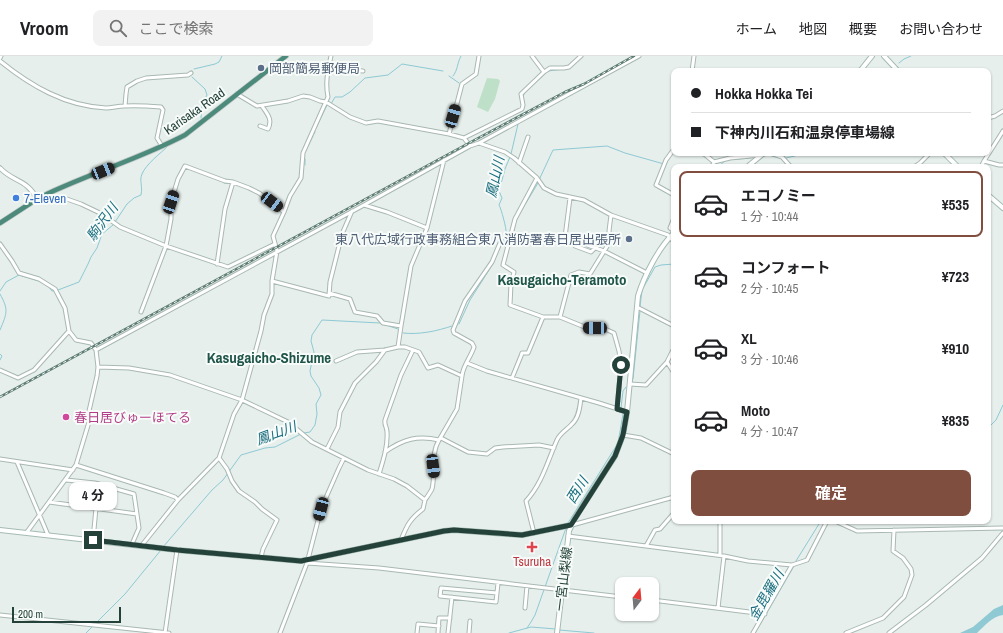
<!DOCTYPE html>
<html lang="ja">
<head>
<meta charset="utf-8">
<style>
	body { margin:0; font-family:"Archivo Narrow","Noto Sans JP",sans-serif; background:#f2f2f2; color:#202124; height:100vh; display:flex; flex-direction:column; font-size:15px; white-space:nowrap }
	* { box-sizing:border-box; margin:0 }
	p { font-size:13px; color:#757577 }
	.icon { flex:none; width:22px; height:22px; fill:none; stroke:currentColor; stroke-width:2; stroke-linecap:round; stroke-linejoin:round }
	.map { position:relative; flex:1; overflow:hidden }
	.drawer { position:absolute; left:671px; top:108px; width:320px; height:360px; display:flex; flex-direction:column; background:#fff; border-radius:8px; box-shadow:0 1px 3px #0004 }
	.drawer>* { flex:none }
	.banner { position:absolute; left:671px; top:12px; width:320px; height:88px; border-radius:8px; box-shadow:0 1px 3px #0004; display:grid; align-content:center; height:88px; padding:0 20px; background:#fff }
	.needle { width:26px; rotate:16deg }
	.tools { position:absolute; left:615px; top:521px; display:grid; gap:8px }
	.tools a { display:grid; place-items:center; width:44px; height:44px; border-radius:8px; background:#fff; box-shadow:0 1px 3px #0004; font-size:20px }
	.scale { position:absolute; left:12px; bottom:10px; width:109px; box-sizing:border-box; padding-left:4px; border:2px solid #24423a; border-top:0; font-size:11px; line-height:14px; white-space:nowrap; color:#24423a; -webkit-text-stroke:3px #f7fbf9; paint-order:stroke }
	.end { position:absolute; width:18px; height:18px; margin:-9px; border:5px solid #24423a; background:#fff; box-shadow:0 0 0 2px #fff }
	.from { border-radius:50% }
	.bubble { position:absolute; height:28px; border-radius:8px; background:#fff; box-shadow:0 1px 3px #0004; font-size:13px; font-weight:700; line-height:28px; text-align:center }
	.car { position:absolute; width:12px; height:24px; margin:-12px -6px; border-radius:5px; box-shadow:0 0 3px 1px #0007; background:linear-gradient(#222 24%,#8ab4d8 0 40%,#222 0 76%,#8ab4d8 0 86%,#222 0) }
	.banner b { display:flex; align-items:center; gap:14px; height:38px; font-size:15px }
	.banner b+b { border-top:1px solid #e0e0e0 }
	.banner i { width:10px; height:10px; background:#202124 }
	ul { padding:7px 0 0; list-style:none }
	li { display:flex; align-items:center; gap:12px; height:66px; margin:0 8px 6px; padding:0 12px; border:2px solid transparent; border-radius:8px }
	li div { flex:1 }
	li b { display:block; font-size:15px }
	li em { font-style:normal; font-weight:700 }
	li.current { border-color:#7f4e3f }
	li>.icon { width:36px; height:36px; stroke-width:1.5 }
	.action { display:flex; gap:8px; margin-top:auto; padding:8px 20px }
	.action a { flex:1; height:46px; border-radius:8px; background:#7f4e3f; color:#fff; font-size:16px; font-weight:700; line-height:46px; text-align:center }
	header { display:flex; align-items:center; gap:24px; box-sizing:border-box; height:56px; padding:0 20px; background:#fff; border-bottom:1px solid #e0e0e0 }
	header strong { font-size:19px }
	nav { display:flex; gap:22px; margin-inline-start:auto; font-size:14px }
	.search { width:280px; height:36px; background:#f2f2f2; display:flex; align-items:center; gap:10px; box-sizing:border-box; padding:0 14px; border-radius:8px; color:#757577; font-size:15px }
	.map>svg:first-child { display:block }
	.green { fill:#bfe0c8 }
	.water { fill:#8ec9d4 }
	.lines { fill:none; stroke-linecap:round; stroke-linejoin:round }
	.stream { stroke:#8ec9d4; stroke-width:1 }
	.minor-casing { stroke:#a8b8b2; stroke-width:5 }
	.tertiary-casing { stroke:#a8b8b2; stroke-width:5.5 }
	.secondary-casing { stroke:#a4bbb3; stroke-width:6 }
	.trunk-casing { stroke:#c2cac8; stroke-width:6 }
	.minor { stroke:#fff; stroke-width:3 }
	.tertiary { stroke:#fff; stroke-width:3.5 }
	.secondary { stroke:#fff; stroke-width:4 }
	.trunk { stroke:#4c8a7c; stroke-width:4.5 }
	.rail-casing { stroke:#5f7d75; stroke-width:2.5 }
	.rail { stroke:#f7fbf9; stroke-width:1; stroke-dasharray:3; stroke-linecap:butt }
	.route { stroke:#24423a; stroke-width:5 }
	.service-dot { fill:#5c6f8a; stroke:#f7fbf9; stroke-width:1.5 }
	.shop-dot { fill:#3f7fe0; stroke:#f7fbf9; stroke-width:1.5 }
	.hotel-dot { fill:#d1479c; stroke:#f7fbf9; stroke-width:1.5 }
	.health-dot { fill:#e0444e; stroke:#f7fbf9; stroke-width:1.5 }
	.labels { text-anchor:middle; stroke-width:4; stroke-linejoin:round; paint-order:stroke }
	.service-label { font-size:13px; fill:#4e5e75; stroke:#f7fbf9; text-anchor:start }
	.street-label { font-size:13px; fill:#24423a; stroke:#f7fbf9 }
	.shop-label { font-size:13px; fill:#366cbe; stroke:#f7fbf9; text-anchor:start }
	.hotel-label { font-size:13px; fill:#b23c85; stroke:#f7fbf9; text-anchor:start }
	.health-label { font-size:13px; fill:#be3a42; stroke:#f7fbf9 }
	.water-label { font-size:14px; font-style:italic; fill:#1c6f80; stroke:#f7fbf9 }
	.quarter-label { font-size:15px; font-weight:bold; fill:#1f5548; stroke:#f7fbf9 }
</style>
</head>
<body>
<header>
<strong>Vroom</strong>
<div class="search"><svg class="icon" aria-label="search" viewBox="0 0 24 24"><circle cx="10" cy="10" r="6"/><path d="M15 15l6 6"/></svg>ここで検索</div>
<nav><a>ホーム</a><a>地図</a><a>概要</a><a>お問い合わせ</a></nav>
</header>
<div class="map">
<svg width="1003" height="577" viewBox="0 0 1003 577">
	<rect width="100%" height="100%" fill="#e6efeb"/>
	<path class="green" d="M487,22L498,23L500,25L495,43L488,56L477,51Z"/>
	<path class="water" d="M1003,549V559C993,560 984,570 977,577H960L973,571L994,553Z"/>
	<g class="lines">
		<path class="stream" d="M899,7L904,3L911,0
			M194,13L215,8L219,6L222,0
			M889,15L892,13
			M449,20L459,27
			M453,20C458,14 457,7 461,0
			M192,21L205,33L207,39L202,48L201,62
			M530,31L548,15L563,13
			M524,47L523,40L526,35
			M331,48L335,41H342L350,36L365,22L388,19L402,8L443,15
			M316,72L327,49
			M314,78L315,76
			M184,82L189,79
			M305,96L313,80
			M511,98L518,68
			M764,100L769,99L782,103L807,97
			M305,109V103
			M718,111L726,104L750,102
			M539,124L553,94L607,90L625,97L664,108
			M224,127H231
			M290,137L300,120
			M284,153L289,140
			M520,157L538,127
			M514,175L515,169
			M502,186C504,183 505,180 506,177C507,174 501,152 499,149L502,142L499,135L505,113L510,101
			M48,230L52,235H55
			M58,234L79,226L88,208L91,201L97,192L102,178L113,169L127,148L134,142L141,139C143,130 139,125 142,118C146,108 161,97 168,90
			M0,235L6,226L19,219L39,225L43,227
			M0,238C9,254 7,257 0,274
			M640,251L642,234L655,211L661,209L674,208
			M459,268L470,244L489,214L501,189
			M389,270L398,273
			M403,277C419,279 437,275 452,270
			M0,298L2,300L0,304
			M633,323L640,255
			M621,352L623,335L626,331
			M988,372L996,364L1003,349
			M304,377L310,376L315,369L317,358L316,348L321,339L319,332L311,320L310,315L314,296L311,285L312,279L322,264L380,267
			M568,467L618,387L623,358
			M163,491L212,434L223,424L241,399L265,392L275,391L301,378
			M796,505L819,468
			M527,572L531,566L535,559L566,472
			M559,574L594,577
			M86,577L125,538L161,494
			M509,577L531,571L556,573
			M755,577L794,510"/>
		<g class="minor-casing">
			<path id="minor" d="M331,0C328,14 325,27 328,41L303,97L301,122L290,140L284,156L273,180L277,195L272,225L329,240L330,226L342,178L352,155
				M532,0L544,16
				M0,2L1,0
				M0,5C31,30 65,50 106,52C112,52 118,50 124,50C136,49 149,50 161,51L163,54L157,82L162,90
				M328,12L363,15
				M692,15L694,0
				M237,38L257,50L288,45L303,40L310,41L320,45L326,46L350,61L366,67L378,65L449,78L464,82L470,90
				M125,50L126,38L127,31L137,25L146,22L188,19L191,17
				M988,62L995,60L1003,55
				M260,70L268,73C273,63 267,58 262,50
				M449,78L462,28L476,18L479,0
				M464,82L522,53L523,49L521,38L544,16L550,12H564L569,11L581,0
				M479,87L639,0
				M674,93L666,104L656,129L674,139
				M703,97L714,106
				M770,97L782,101L791,111
				M984,105L1003,75
				M519,107L528,81
				M712,111L714,106L730,102L761,99
				M914,111L920,107L930,97
				M981,111L984,105L999,109H1003
				M537,122L515,163L503,209L514,216L511,228L510,249L543,261H560L587,272H603L614,277L619,295L621,309L617,353
				M49,137L53,142H64L81,148L102,158L120,171L166,190L228,211L275,188
				M570,142L565,181L604,195L647,217
				M364,149L387,156L427,172
				M674,162L670,172L674,175
				M573,184L575,190L591,196L595,192
				M0,188L12,205L19,217L39,223L55,233L65,252L69,275L76,284L91,287L96,294L98,311L97,320L89,355V366L76,409L27,476
				M217,208L225,153L233,126
				M329,237L350,243L355,256L377,260L383,267L401,270L398,291H405L419,296L428,312L438,309L462,320C463,309 471,301 474,291L472,287L454,277L453,274L465,245L492,206L500,187L508,189
				M637,251L674,270
				M141,256L166,190L171,163V146L178,123L185,110L225,125L233,126L249,132L259,137L284,156
				M560,261L571,219L579,216L590,218L611,184L609,175L611,159L668,179L674,186
				M401,270L411,210L427,172L444,104
				M96,294L364,149L470,90L479,87L505,96L514,102L537,122L544,132L556,138L584,144L611,159
				M336,305L357,296L385,294L398,291
				M667,306L674,317
				M467,307L487,315L599,347L627,356
				M98,311L129,312L170,319L242,344L288,366L312,386L368,414L394,423L407,430L425,444C427,441 430,437 432,433C436,417 430,399 439,384
				M0,314L18,322L34,314L69,275
				M512,322L521,300L522,297H528L543,261
				M630,328L646,329L667,306L674,292
				M623,379L641,382L674,398
				M441,382L468,396L487,398L495,392L503,391L539,389L554,392
				M327,393L338,371L340,356L355,327L376,306L385,294
				M385,396C403,383 418,379 439,384L457,353L462,320
				M219,402L227,413L232,425L239,435L255,446L262,453L277,464L263,493L261,501
				M0,403L73,414
				M17,406L48,479
				M76,409L164,437L175,441L178,444
				M379,418C383,405 388,390 387,376C387,371 384,369 385,364L401,319L413,294
				M66,424L95,427L134,438L139,472L132,488
				M49,446L137,458
				M835,465L857,475L1003,472
				M572,469L674,441
				M534,477L526,445C542,428 548,404 557,384C560,377 568,373 572,368C579,362 580,350 581,342
				M568,480L724,500L748,505L792,509L807,504L827,465
				M93,484L96,452L95,427
				M401,484C407,469 410,463 423,453L425,444
				M142,489L178,444L219,402L234,358L242,344L261,275L264,259L272,238V225
				M646,490L655,474L660,473L674,457
				M720,499V465
				M307,507L379,512L622,541
				M497,537L441,532L440,540L496,546L498,527
				M652,544L765,558
				M525,552L527,530
				M718,552L724,500
				M0,559L169,577
				M165,577L177,494
				M280,577L307,507L321,453L339,412L344,402
				M417,577L418,568L439,570
				M438,577L439,562H450
				M448,577L452,541
				M469,577L470,565
				M753,577L792,509
				M846,577L883,562L904,541L912,519L911,513L903,502L893,495L894,474
				M889,577L926,549L982,502L1003,477"/>
		</g>
		<g class="tertiary-casing">
			<path id="tertiary" d="M0,112C13,126 27,123 37,143"/>
		</g>
		<g class="secondary-casing">
			<path id="secondary" d="M884,0L898,15
				M860,15L872,0
				M944,97L958,111
				M747,111L764,97
				M988,139L1003,152
				M0,474L177,494L301,505L444,475L454,474L522,479L571,469
				M557,577L569,475L575,462L615,400L623,379L627,356L638,240C644,220 659,191 674,177"/>
		</g>
		<g class="trunk-casing">
			<path id="trunk" d="M0,167L37,143L49,137C94,116 141,102 185,79L286,0"/>
		</g>
		<use href="#minor" class="minor"/>
		<use href="#tertiary" class="tertiary"/>
		<use href="#secondary" class="secondary"/>
		<use href="#trunk" class="trunk"/>
		<g class="rail-casing">
			<path id="rail" d="M0,341L469,87L565,36L584,28L634,0"/>
		</g>
		<use href="#rail" class="rail"/>
	</g>
	<g class="lines">
		<path class="route" d="M93,484L177,494L301,505L444,475L454,474L522,479L571,469L615,400L623,379L627,356L617,353L621,309"/>
	</g>
	<g class="service-dot">
		<circle cx="261" cy="12" r="4"/>
		<circle cx="629" cy="183" r="4"/>
	</g>
	<circle class="shop-dot" cx="16" cy="142" r="4"/>
	<circle class="hotel-dot" cx="66" cy="361" r="4"/>
	<path class="health-dot" d="M530 485h4v4h4v4h-4v4h-4v-4h-4v-4h4z"/>
	<g class="labels">
		<g class="service-label">
			<text x="269" y="17">岡部簡易郵便局</text>
			<text x="621" y="188" text-anchor="end">東八代広域行政事務組合東八消防署春日居出張所</text>
		</g>
		<g class="street-label">
			<text transform="translate(194 55) rotate(-35)" y="5">Karisaka Road</text>
			<text transform="translate(563 523) rotate(-83)" y="5">一宮山梨線</text>
		</g>
		<g class="shop-label">
			<text x="24" y="147">7-Eleven</text>
		</g>
		<g class="hotel-label">
			<text x="74" y="366">春日居びゅーほてる</text>
		</g>
		<g class="health-label">
			<text x="532" y="510">Tsuruha</text>
		</g>
		<g class="water-label">
			<text transform="translate(495 121) rotate(-78)" y="5">鳳山川</text>
			<text transform="translate(102 166) rotate(-54)" y="5">駒沢川</text>
			<text transform="translate(276 377) rotate(-20)" y="5">鳳山川</text>
			<text transform="translate(577 434) rotate(-58)" y="5">西川</text>
			<text transform="translate(766 539) rotate(-60)" y="5">金毘羅川</text>
		</g>
		<g class="quarter-label">
			<text x="562" y="229">Kasugaicho-Teramoto</text>
			<text x="269" y="307">Kasugaicho-Shizume</text>
		</g>
	</g>
</svg>
<div class="tools">
<a><svg class="needle" viewBox="-14 -14 28 28"><path d="M0-13l5 13h-10z" fill="#e53935"/><path d="M0 13l5-13h-10z" fill="#757577"/></svg></a>
</div>
<div class="scale">200 m</div>
<i class="end from" style="left:621px;top:309px"></i>
<i class="end" style="left:93px;top:484px"></i>
<div class="bubble" style="left:69px;top:426px;width:48px">4 分</div>
<i class="car" style="left:453px;top:60px;rotate:16deg"></i>
<i class="car" style="left:103px;top:115px;rotate:68deg"></i>
<i class="car" style="left:171px;top:146px;rotate:18deg"></i>
<i class="car" style="left:272px;top:146px;rotate:127deg"></i>
<i class="car" style="left:595px;top:272px;rotate:271deg"></i>
<i class="car" style="left:433px;top:410px;rotate:173deg"></i>
<i class="car" style="left:321px;top:453px;rotate:195deg"></i>
<div class="banner">
<b><i class="from"></i>Hokka Hokka Tei</b>
<b><i></i>下神内川石和温泉停車場線</b>
</div>
<section class="drawer">
<ul>
<li class="current"><svg class="icon" aria-label="car" viewBox="0 0 24 24"><path d="M5 17H2v-5l4-1 3-4h7l3 4 3 1v5h-3M9 17h6M6 11h13"/><circle cx="7" cy="17" r="2"/><circle cx="17" cy="17" r="2"/></svg><div><b>エコノミー</b><p>1 分 · 10:44</p></div><em>¥535</em></li>
<li><svg class="icon" aria-label="car" viewBox="0 0 24 24"><path d="M5 17H2v-5l4-1 3-4h7l3 4 3 1v5h-3M9 17h6M6 11h13"/><circle cx="7" cy="17" r="2"/><circle cx="17" cy="17" r="2"/></svg><div><b>コンフォート</b><p>2 分 · 10:45</p></div><em>¥723</em></li>
<li><svg class="icon" aria-label="car" viewBox="0 0 24 24"><path d="M5 17H2v-5l4-1 3-4h7l3 4 3 1v5h-3M9 17h6M6 11h13"/><circle cx="7" cy="17" r="2"/><circle cx="17" cy="17" r="2"/></svg><div><b>XL</b><p>3 分 · 10:46</p></div><em>¥910</em></li>
<li><svg class="icon" aria-label="car" viewBox="0 0 24 24"><path d="M5 17H2v-5l4-1 3-4h7l3 4 3 1v5h-3M9 17h6M6 11h13"/><circle cx="7" cy="17" r="2"/><circle cx="17" cy="17" r="2"/></svg><div><b>Moto</b><p>4 分 · 10:47</p></div><em>¥835</em></li>
</ul>
<div class="action"><a>確定</a></div>
</section>
</div>
</body>
</html>
